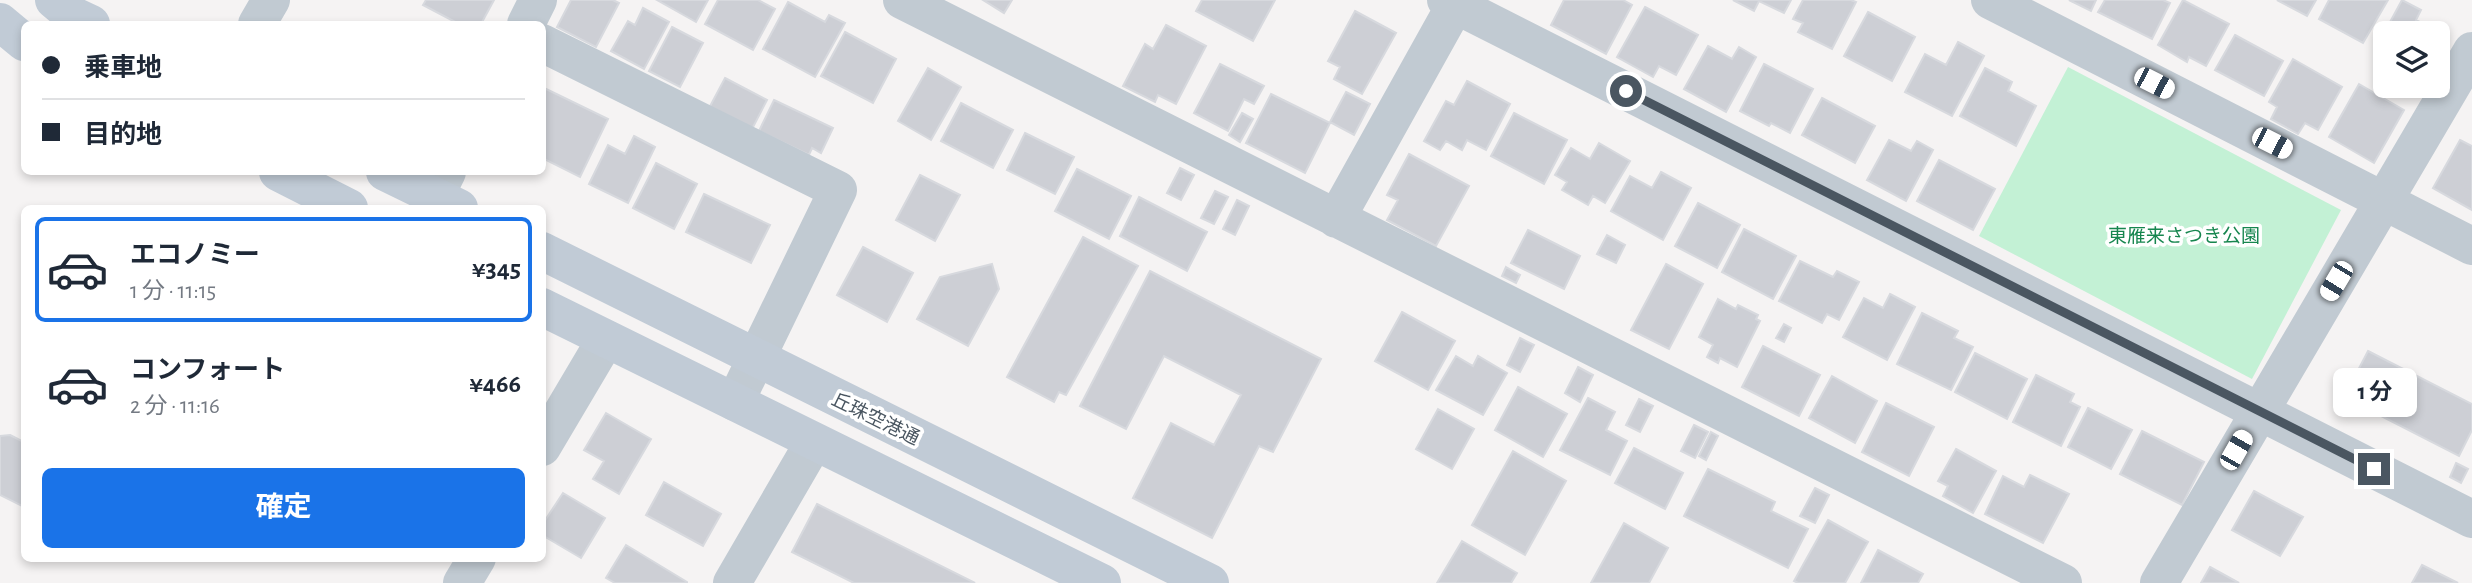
<!DOCTYPE html>
<html lang="ja">
<head>
<meta charset="utf-8">
<style>
	body { margin:0; font-family:"Alegreya Sans","Noto Sans JP",sans-serif; background:#f2f2f3; color:#1f2937; height:100vh; display:flex; flex-direction:column; font-size:26px; white-space:nowrap }
	* { box-sizing:border-box; margin:0 }
	p { font-size:23px; color:#747a83 }
	.icon { flex:none; width:38px; height:38px; fill:none; stroke:currentColor; stroke-width:2; stroke-linecap:round; stroke-linejoin:round }
	.map { position:relative; flex:1; overflow:hidden }
	.details { position:absolute; left:21px; top:205px; width:525px; height:357px; display:flex; flex-direction:column; background:#fff; border-radius:10px; box-shadow:0 4px 10px #0003 }
	.details>* { flex:none }
	.hud { position:absolute; left:21px; top:21px; width:525px; height:154px; border-radius:10px; box-shadow:0 4px 10px #0003; display:grid; align-content:center; height:154px; padding:0 21px; background:#fff }
	.tools { position:absolute; left:2373px; top:21px; display:grid; gap:14px }
	.tools a { display:grid; place-items:center; width:77px; height:77px; border-radius:10px; background:#fff; box-shadow:0 4px 10px #0003; font-size:35px }
	.end { position:absolute; width:32px; height:32px; margin:-16px; border:9px solid #4a5661; background:#fff; box-shadow:0 0 0 4px #fff }
	.from { border-radius:50% }
	.bubble { position:absolute; height:49px; border-radius:10px; background:#fff; box-shadow:0 4px 10px #0003; font-size:23px; font-weight:700; line-height:49px; text-align:center }
	.car { position:absolute; width:21px; height:42px; margin:-21px -10px; border-radius:9px; box-shadow:0 0 5px 2px #0007; background:linear-gradient(#fff 24%,#345 0 40%,#fff 0 76%,#345 0 86%,#fff 0) }
	.hud b { display:flex; align-items:center; gap:24px; height:66px; font-size:26px }
	.hud b+b { border-top:2px solid #e0e1e3 }
	.hud i { width:18px; height:18px; background:#1f2937 }
	ul { padding:12px 0 0; list-style:none }
	li { display:flex; align-items:center; gap:21px; height:105px; margin:0 14px 10px; padding:0 7px; border:4px solid transparent; border-radius:10px }
	li div { flex:1 }
	li b { display:block; font-size:26px }
	li em { font-style:normal; font-weight:700 }
	li.selected { border-color:#1a73e8 }
	li>.icon { width:63px; height:63px; stroke-width:1.5 }
	.cta { display:flex; gap:14px; margin-top:auto; padding:14px 21px }
	.cta a { flex:1; height:80px; border-radius:10px; background:#1a73e8; color:#fff; font-size:28px; font-weight:700; line-height:80px; text-align:center }
	.map>svg:first-child { display:block }
	.green { fill:#c3f1d5 }
	.building { fill:#cdcfd5; stroke:#d7d9de; stroke-width:2 }
	.lines { fill:none; stroke-linecap:round; stroke-linejoin:round }
	.street { stroke:#c1cad2; stroke-width:38 }
	.secondary { stroke:#c1cbd6; stroke-width:38 }
	.route { stroke:#4a5661; stroke-width:9 }
	.labels { text-anchor:middle; stroke-width:7; stroke-linejoin:round; paint-order:stroke }
	.park-label { font-size:19px; fill:#17864f; stroke:#fff }
	.street-label { font-size:19px; fill:#4a5661; stroke:#fff }
</style>
</head>
<body>
<div class="map">
<svg width="2472" height="583" viewBox="0 0 2472 583">
	<rect width="100%" height="100%" fill="#f5f3f3"/>
	<path class="green" d="M2068,67L2341,210L2252,379L1979,236Z"/>
	<path class="building" d="M426,0H494L481,24H459L423,5Z
		M571,0H613L619,3L596,47L557,27Z
		M657,0H708L696,22Z
		M718,0H758L775,9L753,50L705,24Z
		M983,0H1012L1004,13Z
		M1202,0H1275L1253,41L1196,11Z
		M1564,0H1623L1632,5L1606,54L1551,25Z
		M1733,0H1791L1784,13L1759,1L1754,11Z
		M1803,0H1851L1856,2L1832,49L1798,32L1803,23L1793,19Z
		M2069,0H2096L2091,11Z
		M2105,0H2163L2170,3L2152,39L2098,12Z
		M2183,0L2229,24L2206,66L2189,57L2187,62L2158,45Z
		M2277,0H2316L2307,16Z
		M2329,0H2388L2363,43L2319,19Z
		M2402,0L2421,10L2416,20L2445,36L2438,49V33H2385V48L2378,44Z
		M788,2L825,22L829,15L845,23L815,77L763,49Z
		M1645,7L1698,35L1676,75L1659,66L1653,77L1617,57Z
		M643,8L669,22L644,69L611,51L628,21L635,25Z
		M1355,11L1396,33L1362,94L1334,79L1340,67L1328,61Z
		M1868,12L1915,37L1892,81L1844,56Z
		M1166,25L1206,46L1176,104L1158,95L1155,102L1123,86L1145,44L1153,49Z
		M672,27L703,43L680,87L649,71Z
		M845,32L896,59L873,103L821,76Z
		M2235,35L2283,61L2264,96L2215,70Z
		M1958,42L1984,56L1952,116L1905,92L1925,54L1946,65Z
		M1708,46L1732,59L1739,47L1756,57L1726,112L1684,89Z
		M2293,59L2342,87L2318,130L2305,123L2298,134L2271,119L2277,107L2269,102Z
		M1220,64L1264,86L1254,104L1244,99L1228,131L1194,113Z
		M1764,64L1813,89L1790,133L1771,123L1769,126L1740,111Z
		M928,68L961,87L931,140L898,121Z
		M1985,68L2012,82L2008,91L2036,106L2016,146L1960,116Z
		M725,78L767,100L751,131L708,110Z
		M1467,81L1510,104L1486,150L1467,140L1462,150L1446,141L1440,150L1424,141L1446,101L1454,105Z
		M2359,84L2404,110L2374,163L2329,137Z
		M542,87L608,119L580,177L542,158Z
		M1346,92L1370,104L1354,135L1330,122Z
		M1271,94L1330,123L1305,173L1246,143Z
		M1822,98L1875,126L1855,163L1802,135Z
		M774,100L833,128L821,153L812,148L809,155L759,131Z
		M961,103L1013,130L993,168L941,141Z
		M1242,113L1253,119L1240,142L1229,135Z
		M1514,113L1567,140L1544,184L1491,156Z
		M1025,133L1074,157L1055,194L1007,170Z
		M634,136L655,147L628,203L589,184L608,145L625,154Z
		M1889,140L1911,151L1917,141L1933,150L1906,201L1867,180Z
		M2460,140L2472,146V210L2433,188Z
		M1599,143L1630,161L1605,203L1593,196L1588,205L1562,190L1567,182L1555,175L1571,148L1590,159Z
		M1409,154L1469,186L1436,246L1387,220L1398,200L1387,195Z
		M1939,160L1995,189L1973,230L1917,201Z
		M656,163L697,184L674,229L633,208Z
		M1180,168L1194,175L1181,200L1167,193Z
		M1077,169L1131,196L1109,239L1055,211Z
		M1661,172L1691,188L1663,240L1611,211L1630,176L1652,188Z
		M920,175L960,195L935,241L896,220Z
		M1215,191L1228,197L1214,224L1201,218Z
		M704,194L770,225L751,263L686,232Z
		M1139,197L1207,232L1187,271L1120,236Z
		M1237,200L1249,206L1235,235L1223,229Z
		M1698,203L1740,225L1717,268L1675,246Z
		M1744,229L1796,256L1773,299L1722,272Z
		M1528,230L1580,256L1564,289L1511,263Z
		M1607,235L1625,245L1616,263L1597,254Z
		M1083,237L1138,266L1066,395L1059,392L1054,402L1007,377Z
		M863,247L913,273L887,322L837,295Z
		M1800,261L1833,277L1837,271L1859,282L1839,320L1827,314L1822,323L1779,301Z
		M992,264L999,289L968,346L917,319L940,277Z
		M1666,264L1703,284L1669,349L1631,330Z
		M1506,267L1520,275L1516,283L1502,276Z
		M1150,271L1321,359L1273,452L1259,446L1212,538L1133,498L1171,423L1214,445L1241,395L1164,356L1126,429L1080,406Z
		M1890,294L1915,307L1887,360L1843,337L1864,298L1883,308Z
		M1718,299L1736,309L1738,305L1758,315L1756,319L1760,321L1737,367L1720,358L1718,363L1707,357L1713,345L1699,337Z
		M1402,312L1455,341L1428,390L1375,361Z
		M1922,313L1958,331L1954,338L1973,347L1951,390L1897,364Z
		M1784,324L1791,328L1784,342L1776,338Z
		M1520,338L1534,345L1520,372L1507,365Z
		M1763,346L1820,375L1799,416L1742,387Z
		M2368,351L2472,404V430L2459,456L2344,397Z
		M1975,353L2027,379L2007,419L1955,392Z
		M1456,356L1473,366L1478,356L1507,373L1483,415L1436,390Z
		M1578,367L1593,375L1580,402L1565,393Z
		M2036,375L2074,394L2070,402L2080,407L2061,446L2013,422Z
		M1832,376L1877,401L1855,443L1809,418Z
		M1518,387L1567,414L1543,457L1495,430Z
		M1588,398L1615,412L1606,430L1627,441L1610,475L1560,450Z
		M1639,399L1653,406L1640,432L1626,425Z
		M1886,403L1934,427L1909,476L1862,452Z
		M2088,408L2132,430L2111,469L2068,447Z
		M1438,409L1474,429L1452,469L1416,449Z
		M606,413L651,439L619,494L593,479L604,461L584,450Z
		M1694,425L1708,432L1695,458L1681,451Z
		M2142,431L2204,462L2182,505L2120,474Z
		M1711,432L1718,436L1706,460L1699,456Z
		M10,435L24,442V507L0,495V436Z
		M1634,448L1683,473L1665,509L1615,483Z
		M1956,449L1996,471L1973,513L1943,496L1948,486L1938,481Z
		M1513,451L1566,481L1525,555L1472,525Z
		M2456,463L2468,469L2461,483L2450,477Z
		M1708,469L1775,502L1771,511L1808,529L1788,568L1684,516Z
		M2030,475L2069,494L2043,543L1985,514L2003,476L2024,487Z
		M664,482L721,514L703,546L646,515Z
		M1815,488L1829,495L1815,523L1800,516Z
		M2254,491L2303,517L2280,556L2232,530Z
		M563,493L605,518L581,558L542,535V525Z
		M817,504L975,583H854L792,552Z
		M1828,520L1868,542L1845,583H1798L1794,581Z
		M1624,523L1668,548L1649,583H1591Z
		M1462,541L1517,573L1511,583H1437Z
		M626,545L687,582V583H615L606,578Z
		M1878,550L1923,574L1918,583H1861Z
		M2422,565L2458,583H2412Z
		M2210,567L2239,583H2201Z"/>
	<g class="lines">
		<path class="street" d="M902,0L2063,583
			M1446,0L2472,519
			M1990,0L2472,246
			M257,24L271,0
			M526,24L538,0
			M542,43L838,190L735,402
			M431,208L435,196L447,172
			M1336,219L1458,0
			M542,447L606,339
			M462,583L477,558
			M732,583L814,442
			M2159,583L2472,51"/>
		<path class="secondary" d="M54,0L72,15L91,24
			M0,22L24,42
			M278,172L349,208
			M385,172L459,208
			M542,251L1210,583
			M542,307L1102,583"/>
	</g>
	<g class="lines">
		<path class="route" d="M1626,91L2374,469"/>
	</g>
	<g class="labels">
		<g class="park-label">
			<text x="2184" y="242">東雁来さつき公園</text>
		</g>
		<g class="street-label">
			<text transform="translate(876 418) rotate(26)" y="7">丘珠空港通</text>
		</g>
	</g>
</svg>
<div class="tools">
<a><svg class="icon" aria-label="layers" viewBox="0 0 24 24"><path d="M12 4l9 5-9 5-9-5zM3 14l9 5 9-5"/></svg></a>
</div>
<i class="end from" style="left:1626px;top:91px"></i>
<i class="end" style="left:2374px;top:469px"></i>
<div class="bubble" style="left:2333px;top:368px;width:84px">1 分</div>
<i class="car" style="left:2154px;top:83px;rotate:117deg"></i>
<i class="car" style="left:2272px;top:143px;rotate:117deg"></i>
<i class="car" style="left:2336px;top:281px;rotate:211deg"></i>
<i class="car" style="left:2236px;top:450px;rotate:30deg"></i>
<div class="hud">
<b><i class="from"></i>乗車地</b>
<b><i></i>目的地</b>
</div>
<section class="details">
<ul>
<li class="selected"><svg class="icon" aria-label="car" viewBox="0 0 24 24"><path d="M5 17H2v-5l4-1 3-4h7l3 4 3 1v5h-3M9 17h6M6 11h13"/><circle cx="7" cy="17" r="2"/><circle cx="17" cy="17" r="2"/></svg><div><b>エコノミー</b><p>1 分 · 11:15</p></div><em>¥345</em></li>
<li><svg class="icon" aria-label="car" viewBox="0 0 24 24"><path d="M5 17H2v-5l4-1 3-4h7l3 4 3 1v5h-3M9 17h6M6 11h13"/><circle cx="7" cy="17" r="2"/><circle cx="17" cy="17" r="2"/></svg><div><b>コンフォート</b><p>2 分 · 11:16</p></div><em>¥466</em></li>
</ul>
<div class="cta"><a>確定</a></div>
</section>
</div>
</body>
</html>
